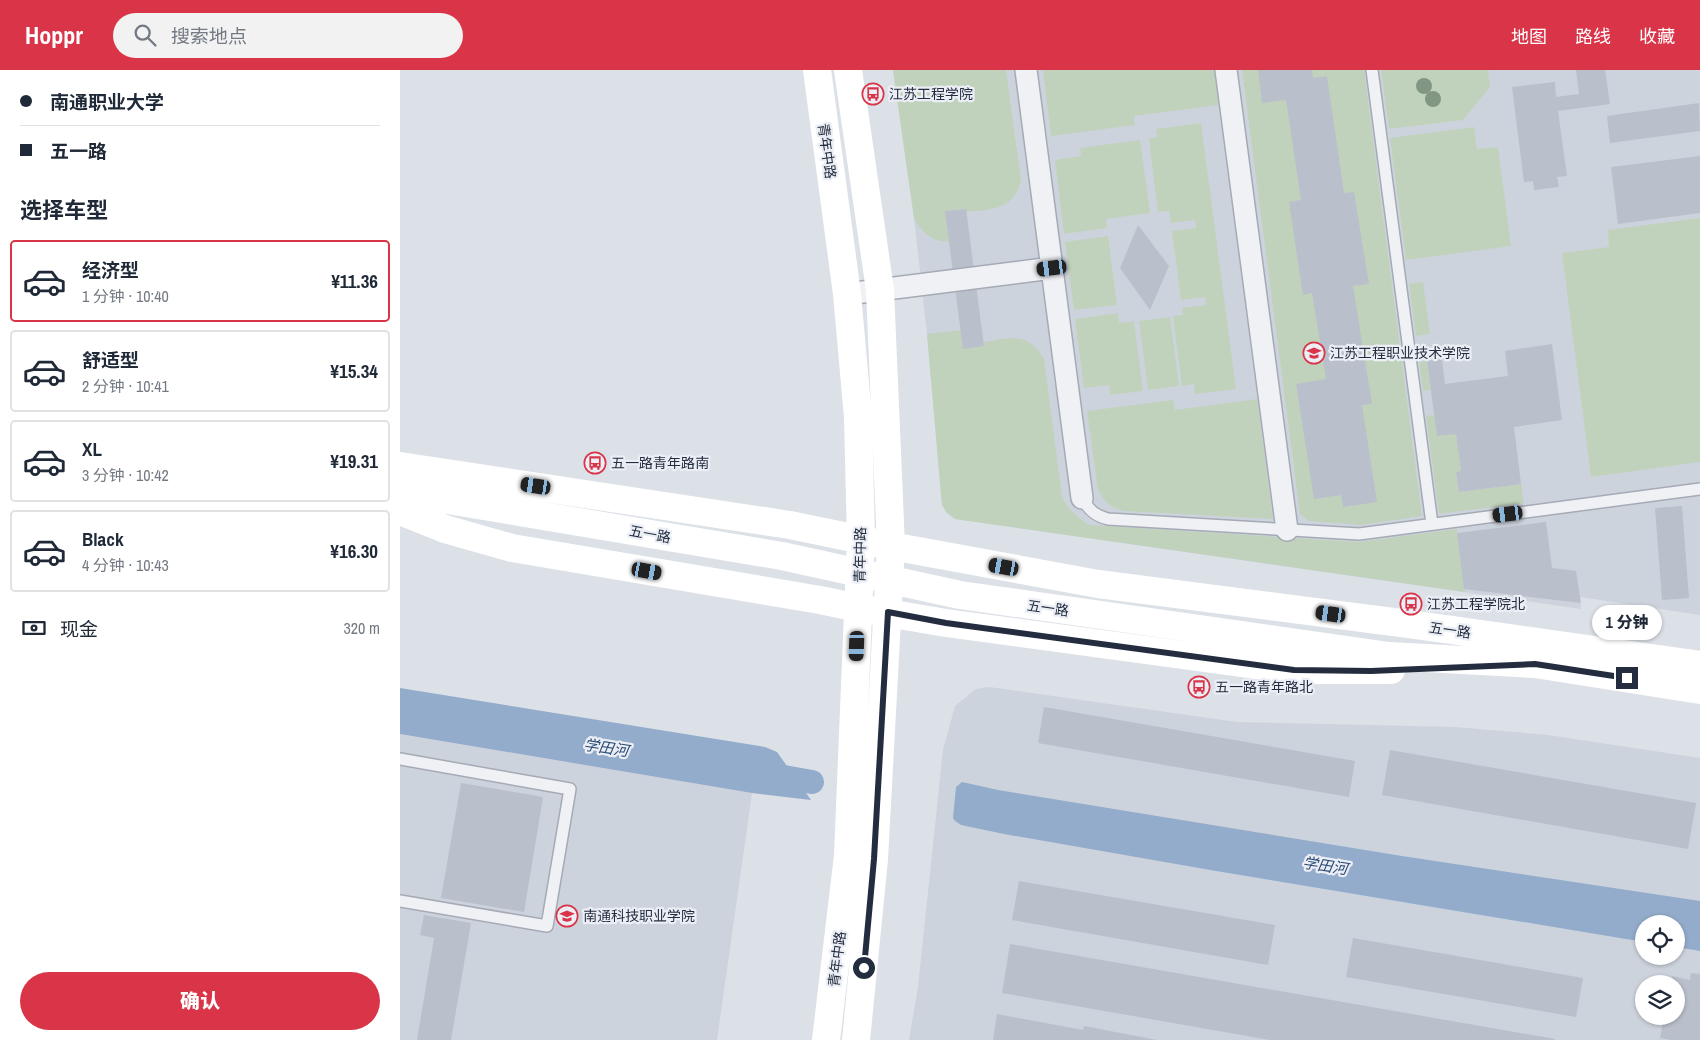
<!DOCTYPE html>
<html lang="zh">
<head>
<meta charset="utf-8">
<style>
	body { margin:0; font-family:"Archivo Narrow","Noto Sans SC",sans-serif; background:#f2f2f3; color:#1f2937; height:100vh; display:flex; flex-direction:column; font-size:19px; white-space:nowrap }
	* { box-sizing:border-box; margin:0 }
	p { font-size:16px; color:#747a83 }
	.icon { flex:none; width:28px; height:28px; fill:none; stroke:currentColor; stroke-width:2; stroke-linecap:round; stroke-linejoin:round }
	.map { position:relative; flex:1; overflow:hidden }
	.drawer { display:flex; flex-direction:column; background:#fff; width:400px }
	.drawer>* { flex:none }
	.guide { display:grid; align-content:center; height:110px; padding:0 20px; background:#fff }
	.controls { position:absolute; left:1235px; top:845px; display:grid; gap:10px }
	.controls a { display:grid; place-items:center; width:50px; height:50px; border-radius:50%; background:#fff; box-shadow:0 1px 4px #0004; font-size:25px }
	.end { position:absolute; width:22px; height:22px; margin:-11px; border:6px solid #242d3f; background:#fff; box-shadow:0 0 0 2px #fff }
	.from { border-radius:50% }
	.bubble { position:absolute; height:35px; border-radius:18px; background:#fff; box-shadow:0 1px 4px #0004; font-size:16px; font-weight:800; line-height:35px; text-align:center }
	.car { position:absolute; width:15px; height:30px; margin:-15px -8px; border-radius:6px; box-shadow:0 0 4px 1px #0007; background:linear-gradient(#222 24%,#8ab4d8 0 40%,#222 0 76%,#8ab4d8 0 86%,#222 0) }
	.guide b { display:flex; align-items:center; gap:18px; height:48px; font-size:19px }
	.guide b+b { border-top:1px solid #e0e1e3 }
	.guide i { width:12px; height:12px; background:#1f2937 }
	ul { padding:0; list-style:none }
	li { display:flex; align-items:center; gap:15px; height:82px; margin:0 10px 8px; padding:0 10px; border:2px solid #e0e1e3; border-radius:5px }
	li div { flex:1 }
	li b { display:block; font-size:19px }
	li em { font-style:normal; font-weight:800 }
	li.current { border-color:#d93448 }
	li>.icon { width:45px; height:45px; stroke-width:1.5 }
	h2 { padding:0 20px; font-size:22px; line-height:60px }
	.pay { display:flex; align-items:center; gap:12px; height:55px; padding:0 20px; font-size:19px }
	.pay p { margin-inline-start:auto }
	.action { display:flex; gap:10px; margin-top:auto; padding:10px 20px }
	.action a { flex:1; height:58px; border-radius:30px; background:#d93448; color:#fff; font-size:20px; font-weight:800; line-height:58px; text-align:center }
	header { display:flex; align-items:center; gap:30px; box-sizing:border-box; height:70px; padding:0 25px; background:#d93448; color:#fff }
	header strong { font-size:24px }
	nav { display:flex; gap:28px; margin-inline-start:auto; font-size:18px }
	.search { width:350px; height:45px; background:#f2f2f3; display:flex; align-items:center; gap:12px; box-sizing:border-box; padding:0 18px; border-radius:28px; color:#747a83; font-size:19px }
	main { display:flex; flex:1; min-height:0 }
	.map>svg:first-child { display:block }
	.built { fill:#cdd3dd; fill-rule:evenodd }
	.green { fill:#c1d2bc }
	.water { fill:#93accb }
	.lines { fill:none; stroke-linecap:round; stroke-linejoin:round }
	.canal { stroke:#93accb; stroke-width:24 }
	.building { fill:#b9bfcb }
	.lane-casing { stroke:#a5aab5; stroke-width:14 }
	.street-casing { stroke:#a5aab5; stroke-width:24 }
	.lane { stroke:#eff1f5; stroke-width:11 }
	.street { stroke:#eff1f5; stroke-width:21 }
	.secondary { stroke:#fff; stroke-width:28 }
	.tree { fill:#819783 }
	.route { stroke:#242d3f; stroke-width:6 }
	.labels { text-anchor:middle; stroke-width:4.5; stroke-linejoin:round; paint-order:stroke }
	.poi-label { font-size:14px; fill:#242d3f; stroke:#ebeff5; text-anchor:start }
	.street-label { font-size:14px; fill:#242d3f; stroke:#ebeff5 }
	.water-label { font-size:15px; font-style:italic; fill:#2b4a76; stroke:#ebeff5 }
</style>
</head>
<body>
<header>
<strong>Hoppr</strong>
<div class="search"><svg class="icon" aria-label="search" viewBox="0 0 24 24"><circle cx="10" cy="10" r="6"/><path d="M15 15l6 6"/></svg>搜索地点</div>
<nav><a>地图</a><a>路线</a><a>收藏</a></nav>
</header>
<main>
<section class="drawer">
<div class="guide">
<b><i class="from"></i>南通职业大学</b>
<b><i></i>五一路</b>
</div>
<h2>选择车型</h2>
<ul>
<li class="current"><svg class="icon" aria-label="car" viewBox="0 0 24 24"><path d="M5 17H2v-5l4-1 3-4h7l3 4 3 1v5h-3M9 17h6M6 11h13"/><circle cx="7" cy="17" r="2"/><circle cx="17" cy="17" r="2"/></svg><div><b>经济型</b><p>1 分钟 · 10:40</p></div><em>¥11.36</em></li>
<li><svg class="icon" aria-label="car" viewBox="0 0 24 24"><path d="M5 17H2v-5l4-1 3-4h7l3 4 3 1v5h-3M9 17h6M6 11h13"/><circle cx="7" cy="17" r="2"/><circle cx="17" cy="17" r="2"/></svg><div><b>舒适型</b><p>2 分钟 · 10:41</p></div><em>¥15.34</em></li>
<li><svg class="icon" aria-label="car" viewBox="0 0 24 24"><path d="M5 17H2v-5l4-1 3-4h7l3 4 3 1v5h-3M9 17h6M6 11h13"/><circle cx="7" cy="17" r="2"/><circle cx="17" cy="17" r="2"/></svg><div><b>XL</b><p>3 分钟 · 10:42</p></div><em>¥19.31</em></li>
<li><svg class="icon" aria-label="car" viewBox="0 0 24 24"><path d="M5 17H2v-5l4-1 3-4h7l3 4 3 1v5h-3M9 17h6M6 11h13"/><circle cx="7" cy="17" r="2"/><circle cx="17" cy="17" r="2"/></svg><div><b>Black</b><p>4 分钟 · 10:43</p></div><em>¥16.30</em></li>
</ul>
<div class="pay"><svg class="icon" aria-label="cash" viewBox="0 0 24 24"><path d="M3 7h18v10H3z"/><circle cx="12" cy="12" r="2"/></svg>现金<p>320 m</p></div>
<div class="action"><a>确认</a></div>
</section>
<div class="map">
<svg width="1300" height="970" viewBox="0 0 1300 970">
	<rect width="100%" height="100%" fill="#dce0e7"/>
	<path class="built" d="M493,0H1300V545L1180,527L1181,539L555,449L547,443L542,435L527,264L514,148Z
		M589,617L837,652L1055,657L1148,665L1300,688V970H509L518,917L543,680L555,636L576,619ZM1244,854H1276V886H1244ZM1244,914H1276V946H1244Z
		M0,664L352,723L317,970H0Z"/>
	<path class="green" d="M493,0H606L621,110C614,140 592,139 567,142L566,139L545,141L549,171C533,173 521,162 514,148Z
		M643,0H814L819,35L734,46L735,55L651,66Z
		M842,0H964L1022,446L961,455L909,451L900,444Z
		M981,0H1088L1090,17L1063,50L989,59Z
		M801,53L836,319L795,324L794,314L782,316L773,246L783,245L782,238L806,235L805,227L781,230L772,161L796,158L795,150L771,153L769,141L758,142L749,69L757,67L756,59Z
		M1074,57L1077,79L1098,77L1111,176L1006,190L990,68Z
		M740,70L750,143L706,149L707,158L664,164L655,90L681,86L680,78Z
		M1300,148V392L1191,407L1162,183L1209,177L1208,160Z
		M708,166L717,235L674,240L665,172Z
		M1023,212L1030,264L1016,266L1009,214Z
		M718,243L719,253L734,251L743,321L710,325L709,315L684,318L675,249Z
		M770,247L779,316L748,320L739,251Z
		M561,260L563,278L584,276V272C610,268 629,261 644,289L662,427C669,440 677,448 690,455L959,472L1057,459L1065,522L555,449L547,443L542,435L527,264Z
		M1027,291L1031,320L1023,321L1019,292Z
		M857,329L873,449L724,441C710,438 703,431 698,419L687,341L773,330L775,340Z
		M1034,345L1056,364L1061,401L1056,402L1059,422L1121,414L1124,433L1039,444L1026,346Z"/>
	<path class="water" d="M0,618L365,677L377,682L411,730L352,723L0,664Z
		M562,712L598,720L1002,786L1300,831V881L1276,877V854H1244V872L816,801L604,764L561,755L555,751L553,748L556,717Z"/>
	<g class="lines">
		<path class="canal" d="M367,704L412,712"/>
	</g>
	<path class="building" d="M858,0H912L913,8L927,6L944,123L954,122L969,214L953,216L972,334L962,335L977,432L943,437L941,425L914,429L896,314L926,309L912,223L903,225L889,132L901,130L886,30L862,33Z
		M1176,0H1205L1210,34L1158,41L1167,106L1157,107L1159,117L1134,120L1133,111L1124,112L1112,17L1155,12L1156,27L1179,24Z
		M1299,33L1300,61L1210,73L1207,46Z
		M1300,86V143L1218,154L1211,97Z
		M566,139L584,276L563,279L545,141Z
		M738,155L769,196L750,240L720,198Z
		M1152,274L1162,350L1114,357L1121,414L1059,422L1056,402L1061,401L1056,364L1037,366L1027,291L1042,289L1045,314L1108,306L1105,281Z
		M1282,436L1289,528L1262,530L1255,438Z
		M1146,452L1152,498L1176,501L1181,533L1064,519L1057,463Z
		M644,637L955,691L949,727L638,673Z
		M990,680L1296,733L1288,779L982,725Z
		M61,713L143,727L124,842L41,828Z
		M619,811L875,855L868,895L612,850Z
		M24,845L71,853L51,970H17L34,868L20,865Z
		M953,868L1183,908L1176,947L946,907Z
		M610,874L1155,969V970H870L602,923Z
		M1291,903L1300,904V970H1271L1260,968L1264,946H1276V914H1270L1272,906L1290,910Z
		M597,944L683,960L684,956L757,970H593Z"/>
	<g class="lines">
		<g class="lane-casing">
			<path id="lane" d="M972,0L1032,454
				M682,428C688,439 695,446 708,449L959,464L1300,419
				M0,689L170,719L147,856L0,831"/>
		</g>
		<g class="street-casing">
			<path id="street" d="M626,0L682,428
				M826,0L887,460
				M447,224L652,198"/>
		</g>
		<use href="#lane" class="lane"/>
		<use href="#street" class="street"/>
		<path class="secondary" d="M417,0L447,224L458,347L461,470L448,786L426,970
			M448,0L480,220L491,476L474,789L456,970
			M0,396L390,455L491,476L698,514L1009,554L1300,595
			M0,422L382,486L560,525L989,586L1135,594L1300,620
			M0,441L45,459L112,478L420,530L458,538L546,553L894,600H991"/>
	</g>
	<g class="tree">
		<circle cx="1024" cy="16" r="8"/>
		<circle cx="1033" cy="29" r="8"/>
	</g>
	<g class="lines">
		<path class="route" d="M464,898L474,789L488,542L546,553L894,600L971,601L1135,594L1227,608"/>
	</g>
	<defs>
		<g id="bus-ring" transform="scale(1.125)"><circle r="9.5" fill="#ebeff5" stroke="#d93448" stroke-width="1.5"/><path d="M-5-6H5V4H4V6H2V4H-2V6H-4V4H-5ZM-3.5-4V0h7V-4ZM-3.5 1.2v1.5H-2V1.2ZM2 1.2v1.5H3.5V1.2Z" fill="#d93448"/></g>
		<g id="university-ring" transform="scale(1.125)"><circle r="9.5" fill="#ebeff5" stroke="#d93448" stroke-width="1.5"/><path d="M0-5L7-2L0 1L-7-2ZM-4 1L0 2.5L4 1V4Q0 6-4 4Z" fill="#d93448"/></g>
	</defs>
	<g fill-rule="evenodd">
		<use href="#bus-ring" x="473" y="24"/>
		<use href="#university-ring" x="914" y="283"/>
		<use href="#bus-ring" x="195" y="393"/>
		<use href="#bus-ring" x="1011" y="534"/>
		<use href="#bus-ring" x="799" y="617"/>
		<use href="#university-ring" x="167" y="846"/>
	</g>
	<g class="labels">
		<g class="poi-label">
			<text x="489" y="29">江苏工程学院</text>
			<text x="930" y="288">江苏工程职业技术学院</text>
			<text x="211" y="398">五一路青年路南</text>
			<text x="1027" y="539">江苏工程学院北</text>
			<text x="815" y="622">五一路青年路北</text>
			<text x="183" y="851">南通科技职业学院</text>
		</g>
		<g class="street-label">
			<text transform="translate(427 81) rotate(82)" y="5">青年中路</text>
			<text transform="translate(250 464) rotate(10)" y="5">五一路</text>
			<text transform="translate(460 485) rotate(-89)" y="5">青年中路</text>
			<text transform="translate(648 538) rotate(8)" y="5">五一路</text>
			<text transform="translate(1050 560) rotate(8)" y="5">五一路</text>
			<text transform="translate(437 889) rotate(-83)" y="5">青年中路</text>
		</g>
		<g class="water-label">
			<text transform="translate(206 678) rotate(9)" y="5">学田河</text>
			<text transform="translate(925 796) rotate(9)" y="5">学田河</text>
		</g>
	</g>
</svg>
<div class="controls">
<a><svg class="icon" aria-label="locate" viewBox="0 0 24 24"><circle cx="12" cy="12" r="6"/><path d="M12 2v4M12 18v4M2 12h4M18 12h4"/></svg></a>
<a><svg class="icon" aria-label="layers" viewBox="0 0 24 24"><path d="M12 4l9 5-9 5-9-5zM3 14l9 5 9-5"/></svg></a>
</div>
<i class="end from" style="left:464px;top:898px"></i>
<i class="end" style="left:1227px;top:608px"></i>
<div class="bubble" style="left:1192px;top:535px;width:70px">1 分钟</div>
<i class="car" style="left:652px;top:198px;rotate:263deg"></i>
<i class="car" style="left:136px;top:416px;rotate:279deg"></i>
<i class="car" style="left:1108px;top:444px;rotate:263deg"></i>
<i class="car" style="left:604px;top:497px;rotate:280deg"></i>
<i class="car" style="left:247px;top:501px;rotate:100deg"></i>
<i class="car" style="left:931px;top:544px;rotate:278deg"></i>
<i class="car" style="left:457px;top:576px;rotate:182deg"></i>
</div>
</main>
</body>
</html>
